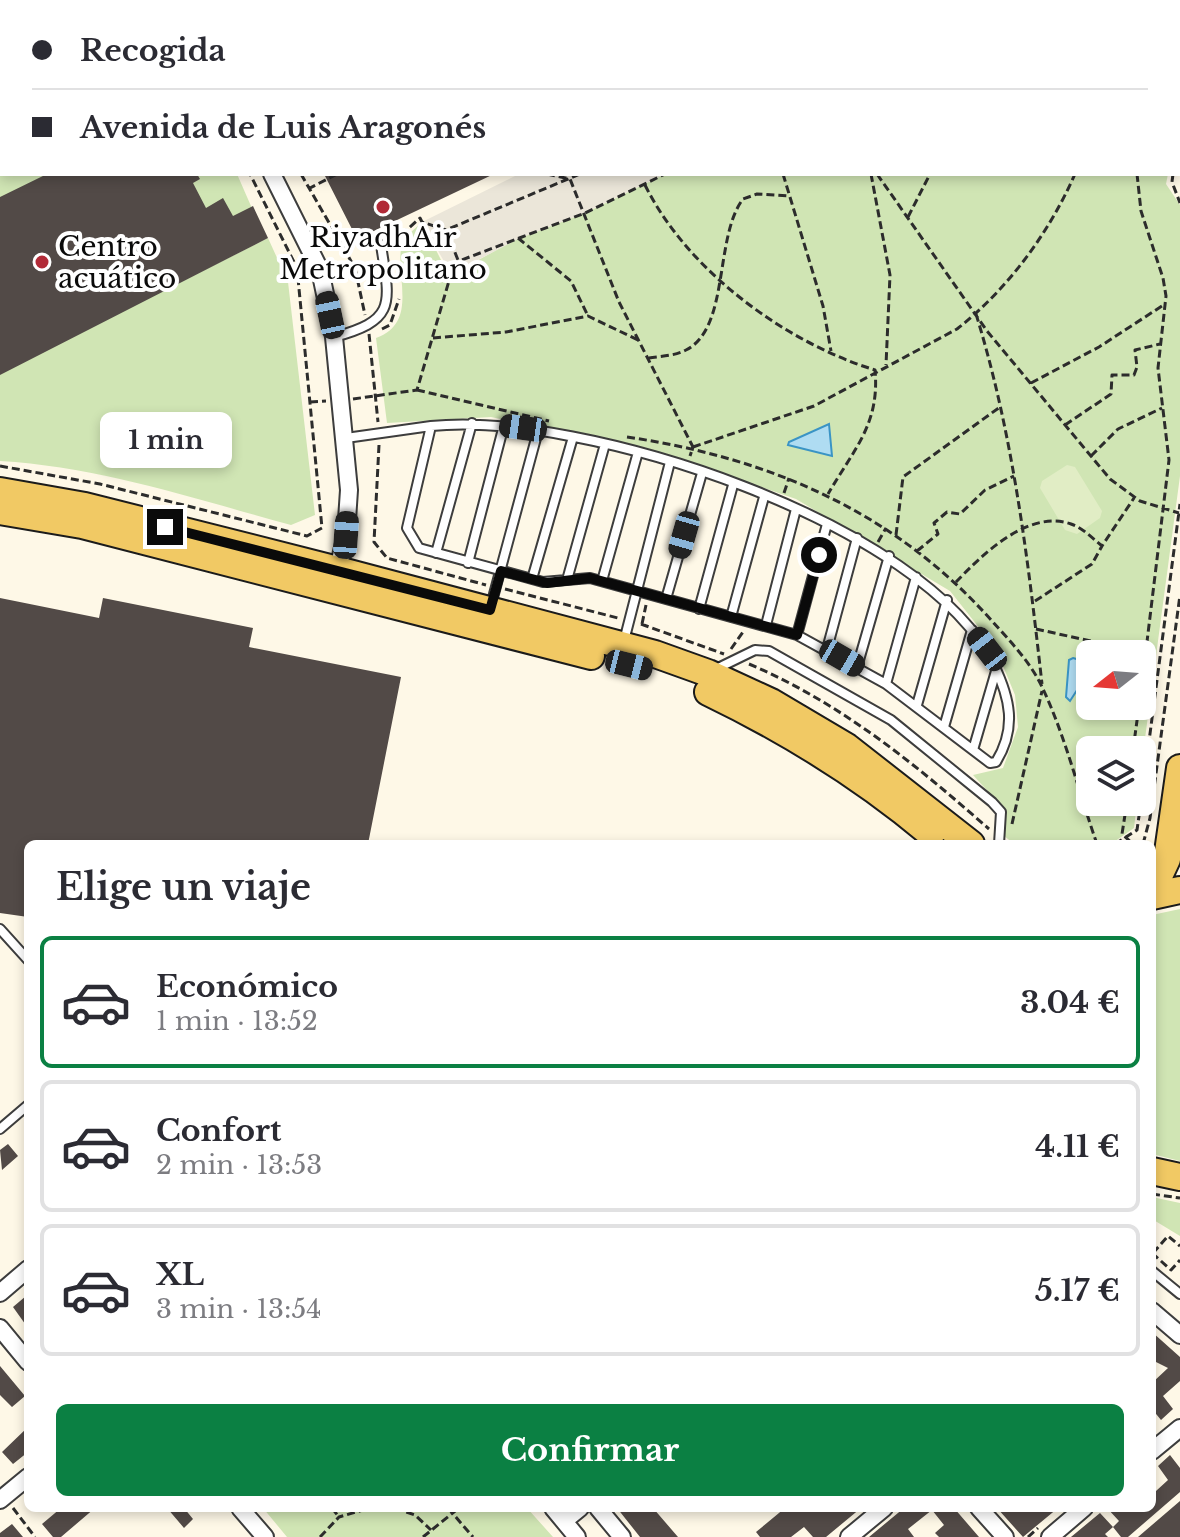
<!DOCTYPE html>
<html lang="es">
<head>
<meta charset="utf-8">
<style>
	body { margin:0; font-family:"Libre Baskerville",serif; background:#f7f7f7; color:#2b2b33; height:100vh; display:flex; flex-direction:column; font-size:30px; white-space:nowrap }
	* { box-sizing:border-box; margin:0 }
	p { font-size:26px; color:#7c7c81 }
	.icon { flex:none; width:44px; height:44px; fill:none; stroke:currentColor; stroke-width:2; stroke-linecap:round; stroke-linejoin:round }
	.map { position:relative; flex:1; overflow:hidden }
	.side { position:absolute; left:24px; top:840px; width:1132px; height:672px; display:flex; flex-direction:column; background:#fff; border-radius:12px; box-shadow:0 4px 12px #0003 }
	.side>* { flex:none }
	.guide { position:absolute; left:0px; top:0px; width:1180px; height:176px; box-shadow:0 4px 12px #0003; display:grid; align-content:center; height:176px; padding:0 32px; background:#fff }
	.needle { width:52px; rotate:253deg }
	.fabs { position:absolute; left:1076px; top:640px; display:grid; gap:16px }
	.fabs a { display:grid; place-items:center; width:80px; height:80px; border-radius:12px; background:#fff; box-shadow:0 4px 12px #0003; font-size:40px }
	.end { position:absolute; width:36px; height:36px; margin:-18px; border:10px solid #0a0a0a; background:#fff; box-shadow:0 0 0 4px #fff }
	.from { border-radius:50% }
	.bubble { position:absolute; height:56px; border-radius:12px; background:#fff; box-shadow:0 4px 12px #0003; font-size:26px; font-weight:700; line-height:56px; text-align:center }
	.car { position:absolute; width:24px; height:48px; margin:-24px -12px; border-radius:10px; box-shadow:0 0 6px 2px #0007; background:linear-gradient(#222 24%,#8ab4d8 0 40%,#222 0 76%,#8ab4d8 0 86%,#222 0) }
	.guide b { display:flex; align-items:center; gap:28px; height:76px; font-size:30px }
	.guide b+b { border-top:2px solid #e1e1e2 }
	.guide i { width:20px; height:20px; background:#2b2b33 }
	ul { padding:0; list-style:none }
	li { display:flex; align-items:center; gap:24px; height:132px; margin:0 16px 12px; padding:0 16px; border:4px solid #e1e1e2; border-radius:12px }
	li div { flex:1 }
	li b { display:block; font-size:30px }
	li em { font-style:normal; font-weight:700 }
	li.selected { border-color:#0b8043 }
	li>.icon { width:72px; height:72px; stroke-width:1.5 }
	h2 { padding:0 32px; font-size:36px; line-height:96px }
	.button { display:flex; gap:16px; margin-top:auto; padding:16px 32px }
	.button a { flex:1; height:92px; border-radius:12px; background:#0b8043; color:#fff; font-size:32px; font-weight:700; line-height:92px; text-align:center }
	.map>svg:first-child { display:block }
	.green { fill:#d0e5b4; fill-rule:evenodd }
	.pitch { fill:#e1edc5 }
	.plaza { fill:#ebe6d9 }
	.water { fill:#afdcf2; stroke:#3a94c5; stroke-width:2 }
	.building { fill:#524a47 }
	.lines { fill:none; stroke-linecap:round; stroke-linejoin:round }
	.lane-casing { stroke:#3d3d3d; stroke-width:12 }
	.street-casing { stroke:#3d3d3d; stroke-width:20 }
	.primary-casing { stroke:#1b1b1b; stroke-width:30 }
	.path { stroke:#2c2c2c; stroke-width:3; stroke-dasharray:8 4; stroke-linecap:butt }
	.lane { stroke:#fff; stroke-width:8 }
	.street { stroke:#fff; stroke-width:16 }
	.primary { stroke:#f1c964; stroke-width:26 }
	.route { stroke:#0a0a0a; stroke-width:10 }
	.poi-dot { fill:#b12a37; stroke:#fff; stroke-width:3 }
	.labels { text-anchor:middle; stroke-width:8; stroke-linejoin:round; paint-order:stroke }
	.poi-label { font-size:28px; fill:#0a0a0a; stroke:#fff }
</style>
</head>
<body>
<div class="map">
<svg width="1180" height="1537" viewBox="0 0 1180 1537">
	<rect width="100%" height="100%" fill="#fef8e7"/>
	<path class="green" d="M0,0H148L2,2V174H237L265,238L153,296L268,238L288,282L315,515L291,525C195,499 100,467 0,461Z
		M988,0H1180L1178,95V2H984Z
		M665,174H1168L1166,184L1180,205V476L1142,761V750H1090V802H1137L1134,828L1111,844H1014L1003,835L1004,809L973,775L1003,768L1018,727L1015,695L996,649L950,591L796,499L663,453L491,417L387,423L376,338C417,323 397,282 401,248L398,244L422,222L442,262L473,263L518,238L585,213ZM1090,654H1142V706H1090Z
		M1180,909V1161L1152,1154V915Z
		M1152,1197L1180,1203V1236L1152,1219Z
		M263,1508H527L553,1537H287Z"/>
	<path class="pitch" d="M235,0H841L837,2Z
		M1067,465L1075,467L1102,511L1100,518L1077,534L1065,530L1040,488L1042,481Z"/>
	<path class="plaza" d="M519,174H665L585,213L518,239L451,274L422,222Z"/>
	<path class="water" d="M829,424L832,456L788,445L789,442Z
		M1073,658L1090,663V670L1070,701L1066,697L1069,660Z"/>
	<path class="building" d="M47,174H197L200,179L193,183L206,208L223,198L233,216L253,206L268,238L0,375V197Z
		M324,174H494L357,239Z
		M0,598L99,618L103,598L253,628L249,647L401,677L368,844H28V917L0,913Z
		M8,1144L18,1156L2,1170L0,1150Z
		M26,1296L28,1299V1328L13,1307Z
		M1152,1332L1180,1357V1381L1163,1396L1173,1409L1161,1420L1152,1409V1383L1168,1368L1152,1360Z
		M0,1366L25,1396L12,1407L0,1395Z
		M28,1427V1452L13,1464L2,1452Z
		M1170,1455L1180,1468V1492L1128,1537H1121L1113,1527L1119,1521L1107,1508H1129L1131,1511L1152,1508V1487L1156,1491L1168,1480L1158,1466Z
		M1180,1501V1537H1138Z
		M61,1508H95L61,1537H53L42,1524Z
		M167,1508H184L193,1519L184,1528Z
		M617,1508H653L678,1537H640Z
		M785,1508H861L826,1537H813L804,1527L791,1537H760L756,1532Z
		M904,1508H954L979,1537H939L935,1533L944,1525L932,1510L908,1529L914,1537H869Z
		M997,1508H1058L1023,1537Z
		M1100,1513L1113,1527L1105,1534L1108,1537H1071Z
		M12,1524L23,1537H0V1533Z"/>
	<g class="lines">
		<g class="lane-casing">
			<path id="lane" d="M334,337C397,320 390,304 381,245
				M346,438L431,426L407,528L419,548L543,582L590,578L797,635L886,684L990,763L996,762C1017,728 1010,698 994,665C926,522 580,410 431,426
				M436,553L472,423
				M468,563L504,425
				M532,579L573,437
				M567,580L605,444
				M602,581L638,452
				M666,599L702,473
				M491,605L538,431
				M699,609L733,485
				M731,617L764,497
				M766,625L796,509
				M797,635L827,524
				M624,641L670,462
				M827,649L857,538
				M857,667L889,556
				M714,670L755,650L769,651L891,720L992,802L1001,812L999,844
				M886,684L916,577
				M917,705L947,600
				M944,727L972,630
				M973,750L996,671
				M0,929L28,960
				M0,1129L28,1105
				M1152,1271L1180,1294"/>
		</g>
		<g class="street-casing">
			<path id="street" d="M186,0L187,2
				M272,174L320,270L334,337L349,490L346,535L336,577
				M0,1293L28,1269
				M1152,1311L1180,1335
				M0,1328L28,1362
				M1152,1451L1180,1428
				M0,1500L28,1477
				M240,1508L265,1537
				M553,1508L577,1537
				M598,1508L622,1537
				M979,1508L1005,1537
				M564,1521L580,1508
				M849,1537L884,1508
				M1050,1537L1084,1508"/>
		</g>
		<g class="primary-casing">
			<path id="primary" d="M0,491L85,506L338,570L655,654L708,673L771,702L847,747L971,844
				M0,511L82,525L591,656
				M708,692C789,731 862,776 931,834
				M1152,891L1167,859L1180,768
				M1152,896L1180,890
				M1152,1171L1180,1177"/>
		</g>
		<path class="path" d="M161,0L162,2
			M212,0L213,2
			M251,0L252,2
			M907,2L911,0
			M967,2L970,0
			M1153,2L1154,0
			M1158,2L1159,0
			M1178,127L1180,109
			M301,174L355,268L365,315
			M547,174L570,179L619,302L693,447L690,456
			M783,174L823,306L831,351
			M871,174L890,275L886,365
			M877,174L987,331L1110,479L1140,501L1179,513
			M1137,174L1141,211L1163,278L1166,296L1158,368L1169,460L1142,683
			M1173,174L1172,182L1180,203
			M645,185C687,270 784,342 875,370C880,424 854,449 828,494
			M308,189L337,174
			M908,217L930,174
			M446,230L458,260
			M518,238L571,281L588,316
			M392,243L420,218L422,222L446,230L580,174
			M976,314C1013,434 1028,559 1042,684
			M382,329L390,325L399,299
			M369,334L378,422
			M433,338L506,332L588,316L638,340
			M649,358C661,356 675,356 686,350C730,328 714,237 743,199L757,194L790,196
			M1031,383L1099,347L1165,304
			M417,390L549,421
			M353,399L417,390L451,274L459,261L585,213L665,174
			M310,402L326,401
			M1065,425L1111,394L1112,375H1134L1137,367L1135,350L1160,344
			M627,437C770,458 895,512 992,621C1010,641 1032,664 1043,689C1066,738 1079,793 1097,844
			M379,445L374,542L387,558L486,585
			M693,447L814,406L957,329C1008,289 1049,233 1075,174
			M1091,456L1118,429L1162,408
			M0,466L100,484L307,536L322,528L297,268L250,174
			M784,493L789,478
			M896,535L903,477L1000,407
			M878,542L886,528
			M917,551L938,534L934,523L947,512L960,514L985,490L1014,476
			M956,582C982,555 1028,509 1071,524C1083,528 1092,538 1102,546L1134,498
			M505,589L618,618
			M1035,601L1092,564L1102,546
			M641,624L724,654
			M642,624L646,605
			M1036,629L1145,653
			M731,649L743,632
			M749,664C841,703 915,764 989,829
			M1133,750L1139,706
			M1142,795L1180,504
			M1127,802L1122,834L1133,844
			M1012,824L1042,691
			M1115,844L1137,830L1141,802
			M1143,844L1150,818L1180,595
			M1152,1194L1180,1198
			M1152,1253L1171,1270L1180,1260
			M1153,1253L1168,1236L1180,1246
			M13,1508L35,1537
			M332,1508L339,1517
			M395,1508L415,1515L431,1530
			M448,1508L473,1537
			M320,1537L339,1517L370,1508
			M423,1537L459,1508
			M1028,1537L1038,1528"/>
		<use href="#lane" class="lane"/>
		<use href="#street" class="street"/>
		<use href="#primary" class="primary"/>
	</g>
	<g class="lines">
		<path class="route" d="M165,527L490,610L501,571L547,583L590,578L797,635L819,555"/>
	</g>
	<g class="poi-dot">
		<circle cx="383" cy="207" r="8"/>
		<circle cx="42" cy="262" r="8"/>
	</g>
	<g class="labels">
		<g class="poi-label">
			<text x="383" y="247">RiyadhAir<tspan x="383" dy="32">Metropolitano</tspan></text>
			<text x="58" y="256" text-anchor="start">Centro<tspan x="58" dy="32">acuático</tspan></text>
		</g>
	</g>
</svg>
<div class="fabs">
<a><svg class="needle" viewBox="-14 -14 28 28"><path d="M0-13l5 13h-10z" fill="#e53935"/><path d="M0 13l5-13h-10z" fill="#7c7c81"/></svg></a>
<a><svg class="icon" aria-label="layers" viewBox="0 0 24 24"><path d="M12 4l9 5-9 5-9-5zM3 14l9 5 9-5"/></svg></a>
</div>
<i class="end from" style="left:819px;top:555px"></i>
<i class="end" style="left:165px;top:527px"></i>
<div class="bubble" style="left:100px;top:412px;width:132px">1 min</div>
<i class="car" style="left:330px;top:315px;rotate:348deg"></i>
<i class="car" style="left:523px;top:428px;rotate:278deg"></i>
<i class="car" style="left:346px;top:535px;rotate:4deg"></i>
<i class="car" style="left:684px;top:535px;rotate:196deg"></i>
<i class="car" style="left:987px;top:649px;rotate:322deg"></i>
<i class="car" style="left:842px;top:658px;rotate:120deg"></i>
<i class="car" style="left:629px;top:665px;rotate:104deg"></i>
<div class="guide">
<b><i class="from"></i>Recogida</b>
<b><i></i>Avenida de Luis Aragonés</b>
</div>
<section class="side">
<h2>Elige un viaje</h2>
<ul>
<li class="selected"><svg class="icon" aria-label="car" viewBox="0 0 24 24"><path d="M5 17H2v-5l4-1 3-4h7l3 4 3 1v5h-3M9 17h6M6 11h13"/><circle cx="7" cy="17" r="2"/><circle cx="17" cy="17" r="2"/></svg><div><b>Económico</b><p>1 min · 13:52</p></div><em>3.04 €</em></li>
<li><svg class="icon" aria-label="car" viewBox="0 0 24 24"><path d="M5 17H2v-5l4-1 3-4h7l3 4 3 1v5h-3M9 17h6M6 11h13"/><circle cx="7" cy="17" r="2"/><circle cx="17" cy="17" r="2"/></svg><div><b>Confort</b><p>2 min · 13:53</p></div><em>4.11 €</em></li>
<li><svg class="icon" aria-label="car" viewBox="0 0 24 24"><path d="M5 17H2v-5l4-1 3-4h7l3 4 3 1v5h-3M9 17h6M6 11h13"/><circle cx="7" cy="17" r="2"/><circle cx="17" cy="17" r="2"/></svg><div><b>XL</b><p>3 min · 13:54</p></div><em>5.17 €</em></li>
</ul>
<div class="button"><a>Confirmar</a></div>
</section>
</div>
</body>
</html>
